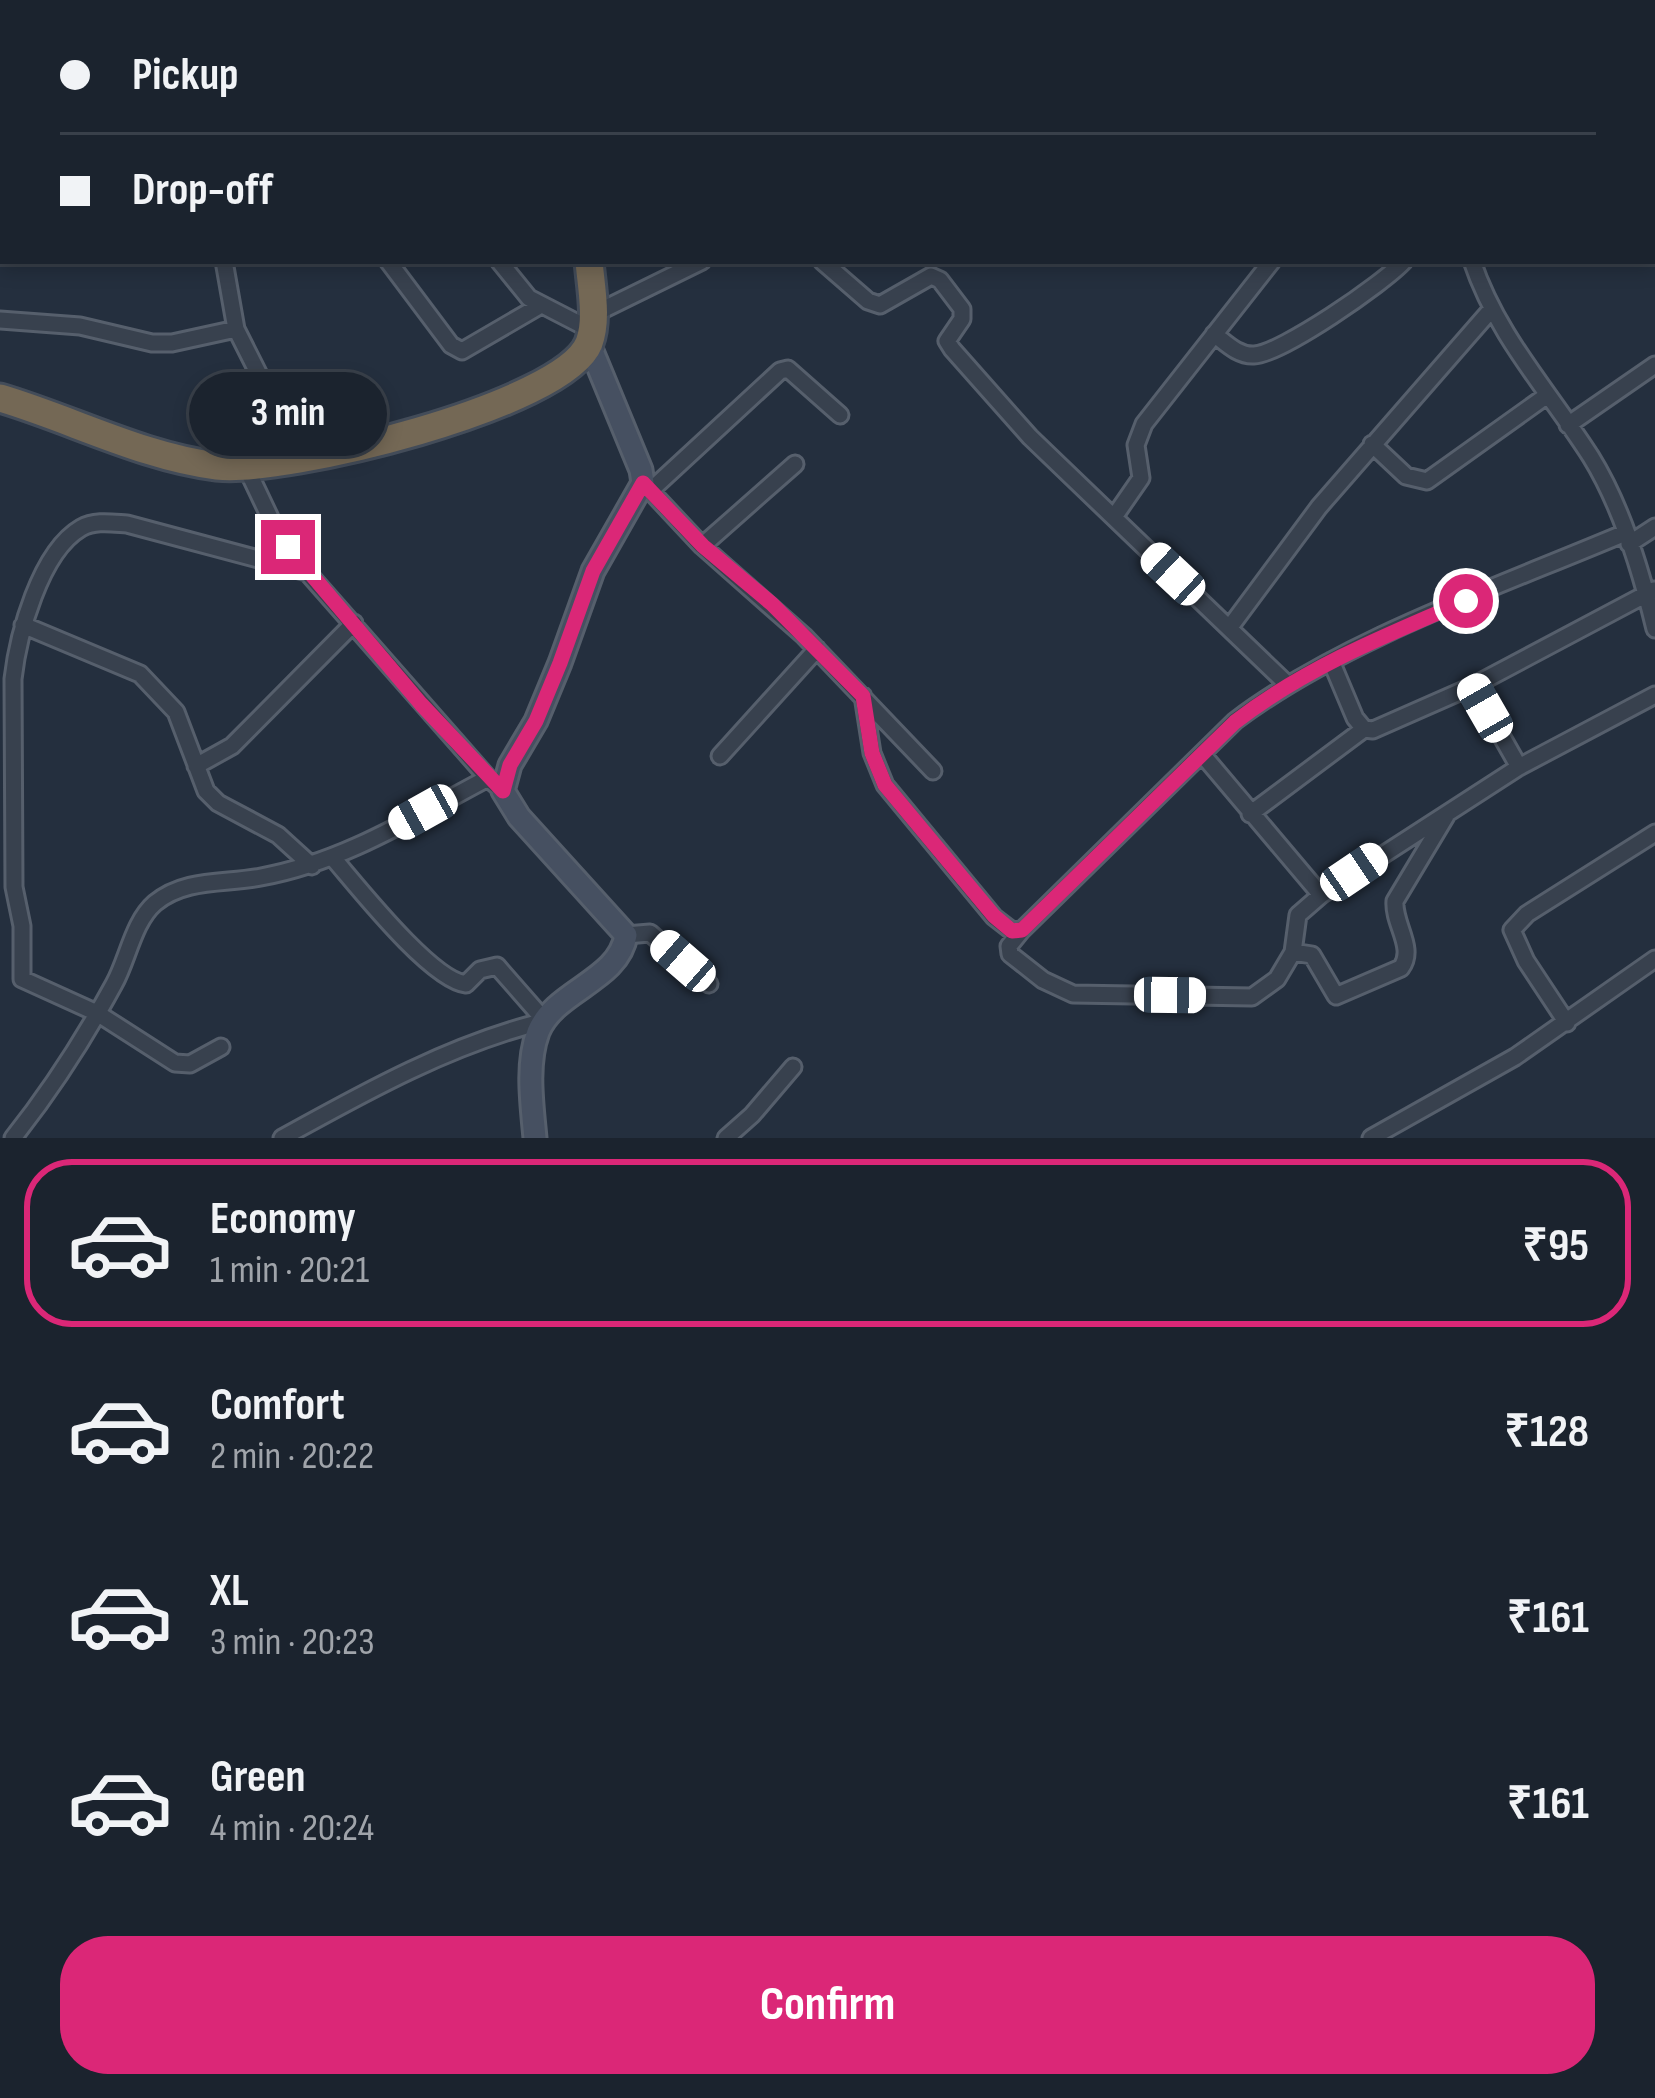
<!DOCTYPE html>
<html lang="en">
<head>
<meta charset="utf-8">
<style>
	body { margin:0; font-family:"Sofia Sans Condensed",sans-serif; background:#242b36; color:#f1f3f6; height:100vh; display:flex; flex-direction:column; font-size:45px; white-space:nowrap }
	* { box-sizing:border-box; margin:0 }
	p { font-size:39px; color:#a0a4aa }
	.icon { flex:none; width:66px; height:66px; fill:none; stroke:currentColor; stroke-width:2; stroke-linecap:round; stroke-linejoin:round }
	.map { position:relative; height:1138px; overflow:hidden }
	.panel { display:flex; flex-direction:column; background:#1b232e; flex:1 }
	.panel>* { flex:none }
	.guide { position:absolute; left:0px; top:0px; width:1656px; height:264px; box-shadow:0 6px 18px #0003,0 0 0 3px #39404a; display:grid; align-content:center; height:264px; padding:0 60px; background:#1b232e }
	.end { position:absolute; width:54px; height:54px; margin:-27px; border:15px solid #db2777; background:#fff; box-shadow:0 0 0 6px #fff }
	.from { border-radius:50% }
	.bubble { position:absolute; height:84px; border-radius:42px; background:#1b232e; box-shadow:0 6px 18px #0003,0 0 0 3px #39404a; font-size:39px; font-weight:700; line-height:84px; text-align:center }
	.car { position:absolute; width:36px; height:72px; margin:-36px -18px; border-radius:15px; box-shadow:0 0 9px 3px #0007; background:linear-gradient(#fff 24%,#345 0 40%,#fff 0 76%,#345 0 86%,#fff 0) }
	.guide b { display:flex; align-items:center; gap:42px; height:114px; font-size:45px }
	.guide b+b { border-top:3px solid #39404a }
	.guide i { width:30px; height:30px; background:#f1f3f6 }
	ul { padding:21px 0 0; list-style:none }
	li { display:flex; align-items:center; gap:36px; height:168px; margin:0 24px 18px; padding:0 36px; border:6px solid transparent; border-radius:48px }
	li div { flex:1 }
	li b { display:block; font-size:45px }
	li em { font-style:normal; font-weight:700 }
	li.current { border-color:#db2777 }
	li>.icon { width:108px; height:108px; stroke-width:1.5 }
	.cta { display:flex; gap:24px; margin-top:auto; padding:24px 60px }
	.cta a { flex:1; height:138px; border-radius:48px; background:#db2777; color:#fff; font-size:48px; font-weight:700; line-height:138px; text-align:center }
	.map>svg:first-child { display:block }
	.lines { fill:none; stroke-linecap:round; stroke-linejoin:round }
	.street-casing { stroke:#565f6c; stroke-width:21 }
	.secondary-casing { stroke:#565f6c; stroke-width:27 }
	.highway-casing { stroke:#434c59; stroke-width:33 }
	.street { stroke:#38414e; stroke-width:15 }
	.secondary { stroke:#465061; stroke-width:21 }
	.highway { stroke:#746855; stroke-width:27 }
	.route { stroke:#db2777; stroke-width:15 }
</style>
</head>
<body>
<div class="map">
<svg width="1655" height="1138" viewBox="0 0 1655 1138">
	<rect width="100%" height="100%" fill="#242f3e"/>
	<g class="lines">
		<g class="street-casing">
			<path id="street" d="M206,0L207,3
				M380,0L382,3
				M548,0L553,3
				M831,0L835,3
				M932,0L935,3
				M1345,0L1346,3
				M669,3L671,0
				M0,60L3,59
				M1653,151H1655
				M0,222L3,221
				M224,261L236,329L302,460
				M388,261L451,345L462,351L541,305
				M499,261L529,298L591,330
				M822,261L868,301L880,305L931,276L940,280L962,309V319L947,341L952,349L1030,437L1288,685
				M1472,261C1497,336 1549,391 1591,457C1622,507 1641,571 1655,629
				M592,315L702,261
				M0,320L80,326L152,343H172L236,329
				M1214,334C1226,343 1238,356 1254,355C1281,354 1384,283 1404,261
				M1568,425L1655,365
				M1372,444L1406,476L1427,481L1546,396
				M246,467L274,526L307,572L488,778
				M643,483L702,546L804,636L933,771
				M650,491L780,371L788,369L840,415
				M1114,517L1141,478L1136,445L1144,424L1272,261
				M1629,544L1655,527
				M702,546L795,464
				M23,625L140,674L176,712L206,791L218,803L278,835L312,866
				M1230,627L1319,507L1490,311
				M1331,661L1355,718L1364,729L1373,730L1473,686L1654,590
				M1473,686L1519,767
				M863,696L872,753L885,785L994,917L1012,931L1022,930L1235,721C1342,640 1500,586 1625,533
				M1202,754L1321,895L1519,767L1655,695
				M720,756L817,649
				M196,766L232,746L354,623
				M1250,814L1364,729
				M1022,930L1009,946L1010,954L1043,980L1073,994L1252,997L1277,979L1293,952L1298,915L1321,895
				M626,935L650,933L709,984
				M1293,952L1312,955L1336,996L1401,968C1416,948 1393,924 1395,901L1446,816
				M1567,1023L1526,961L1512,930L1527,914L1655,833
				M221,1047L190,1064L175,1063L97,1013L22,979V926L14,887L13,679C18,635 40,552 81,528C95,520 112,523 127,524L307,572
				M13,1138C52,1089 84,1039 114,984C128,959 133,922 155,903C185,878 225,884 261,877C344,862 414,817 488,778L503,791
				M282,1138C365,1092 451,1044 545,1021L497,966L480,970L466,984C431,980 358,887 333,858
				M726,1138L752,1115L793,1067
				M1371,1138L1515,1057L1655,959"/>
		</g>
		<g class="secondary-casing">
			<path id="secondary" d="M535,1138C532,1105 526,1064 538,1032C555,990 619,981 626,935L519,817L503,791L510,765L536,721L560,663L593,571L643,483L641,470L589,344"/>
		</g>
		<g class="highway-casing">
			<path id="highway" d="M593,3L595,0
				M0,398C71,419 143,457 217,466C283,474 564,406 589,343C598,319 591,286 589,261"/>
		</g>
		<use href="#street" class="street"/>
		<use href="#secondary" class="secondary"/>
		<use href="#highway" class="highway"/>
	</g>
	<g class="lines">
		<path class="route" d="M288,547L421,704L503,791L510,765L536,721L560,663L593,571L643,483L703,546L772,604L863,696L872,753L885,785L994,916L1012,931L1022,930L1235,722C1305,668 1386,635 1466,601"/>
	</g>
</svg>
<i class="end from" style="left:1466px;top:601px"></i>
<i class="end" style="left:288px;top:547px"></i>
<div class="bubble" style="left:189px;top:372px;width:198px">3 min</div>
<i class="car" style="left:1173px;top:574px;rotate:313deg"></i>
<i class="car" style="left:1485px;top:708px;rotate:330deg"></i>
<i class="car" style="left:423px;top:812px;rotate:241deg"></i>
<i class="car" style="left:1354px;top:872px;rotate:56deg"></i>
<i class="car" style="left:683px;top:961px;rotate:311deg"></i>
<i class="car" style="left:1170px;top:995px;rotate:91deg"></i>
<div class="guide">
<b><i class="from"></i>Pickup</b>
<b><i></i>Drop-off</b>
</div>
</div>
<section class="panel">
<ul>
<li class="current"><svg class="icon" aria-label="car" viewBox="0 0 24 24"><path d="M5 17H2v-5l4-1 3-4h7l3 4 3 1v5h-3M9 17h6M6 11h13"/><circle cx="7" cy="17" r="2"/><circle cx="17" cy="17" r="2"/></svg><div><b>Economy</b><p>1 min · 20:21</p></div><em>₹95</em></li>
<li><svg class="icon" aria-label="car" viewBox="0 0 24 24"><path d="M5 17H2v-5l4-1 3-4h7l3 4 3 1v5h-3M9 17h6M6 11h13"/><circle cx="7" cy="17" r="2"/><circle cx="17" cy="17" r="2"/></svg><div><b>Comfort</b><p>2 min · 20:22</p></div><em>₹128</em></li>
<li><svg class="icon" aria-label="car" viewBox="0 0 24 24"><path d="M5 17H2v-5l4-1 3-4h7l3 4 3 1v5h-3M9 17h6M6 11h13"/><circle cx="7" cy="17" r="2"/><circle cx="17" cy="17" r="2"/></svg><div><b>XL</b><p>3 min · 20:23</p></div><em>₹161</em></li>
<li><svg class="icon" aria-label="car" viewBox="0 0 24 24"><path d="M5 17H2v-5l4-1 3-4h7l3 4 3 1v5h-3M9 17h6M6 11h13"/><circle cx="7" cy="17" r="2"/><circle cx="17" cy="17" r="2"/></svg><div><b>Green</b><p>4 min · 20:24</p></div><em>₹161</em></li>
</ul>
<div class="cta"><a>Confirm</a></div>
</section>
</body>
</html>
